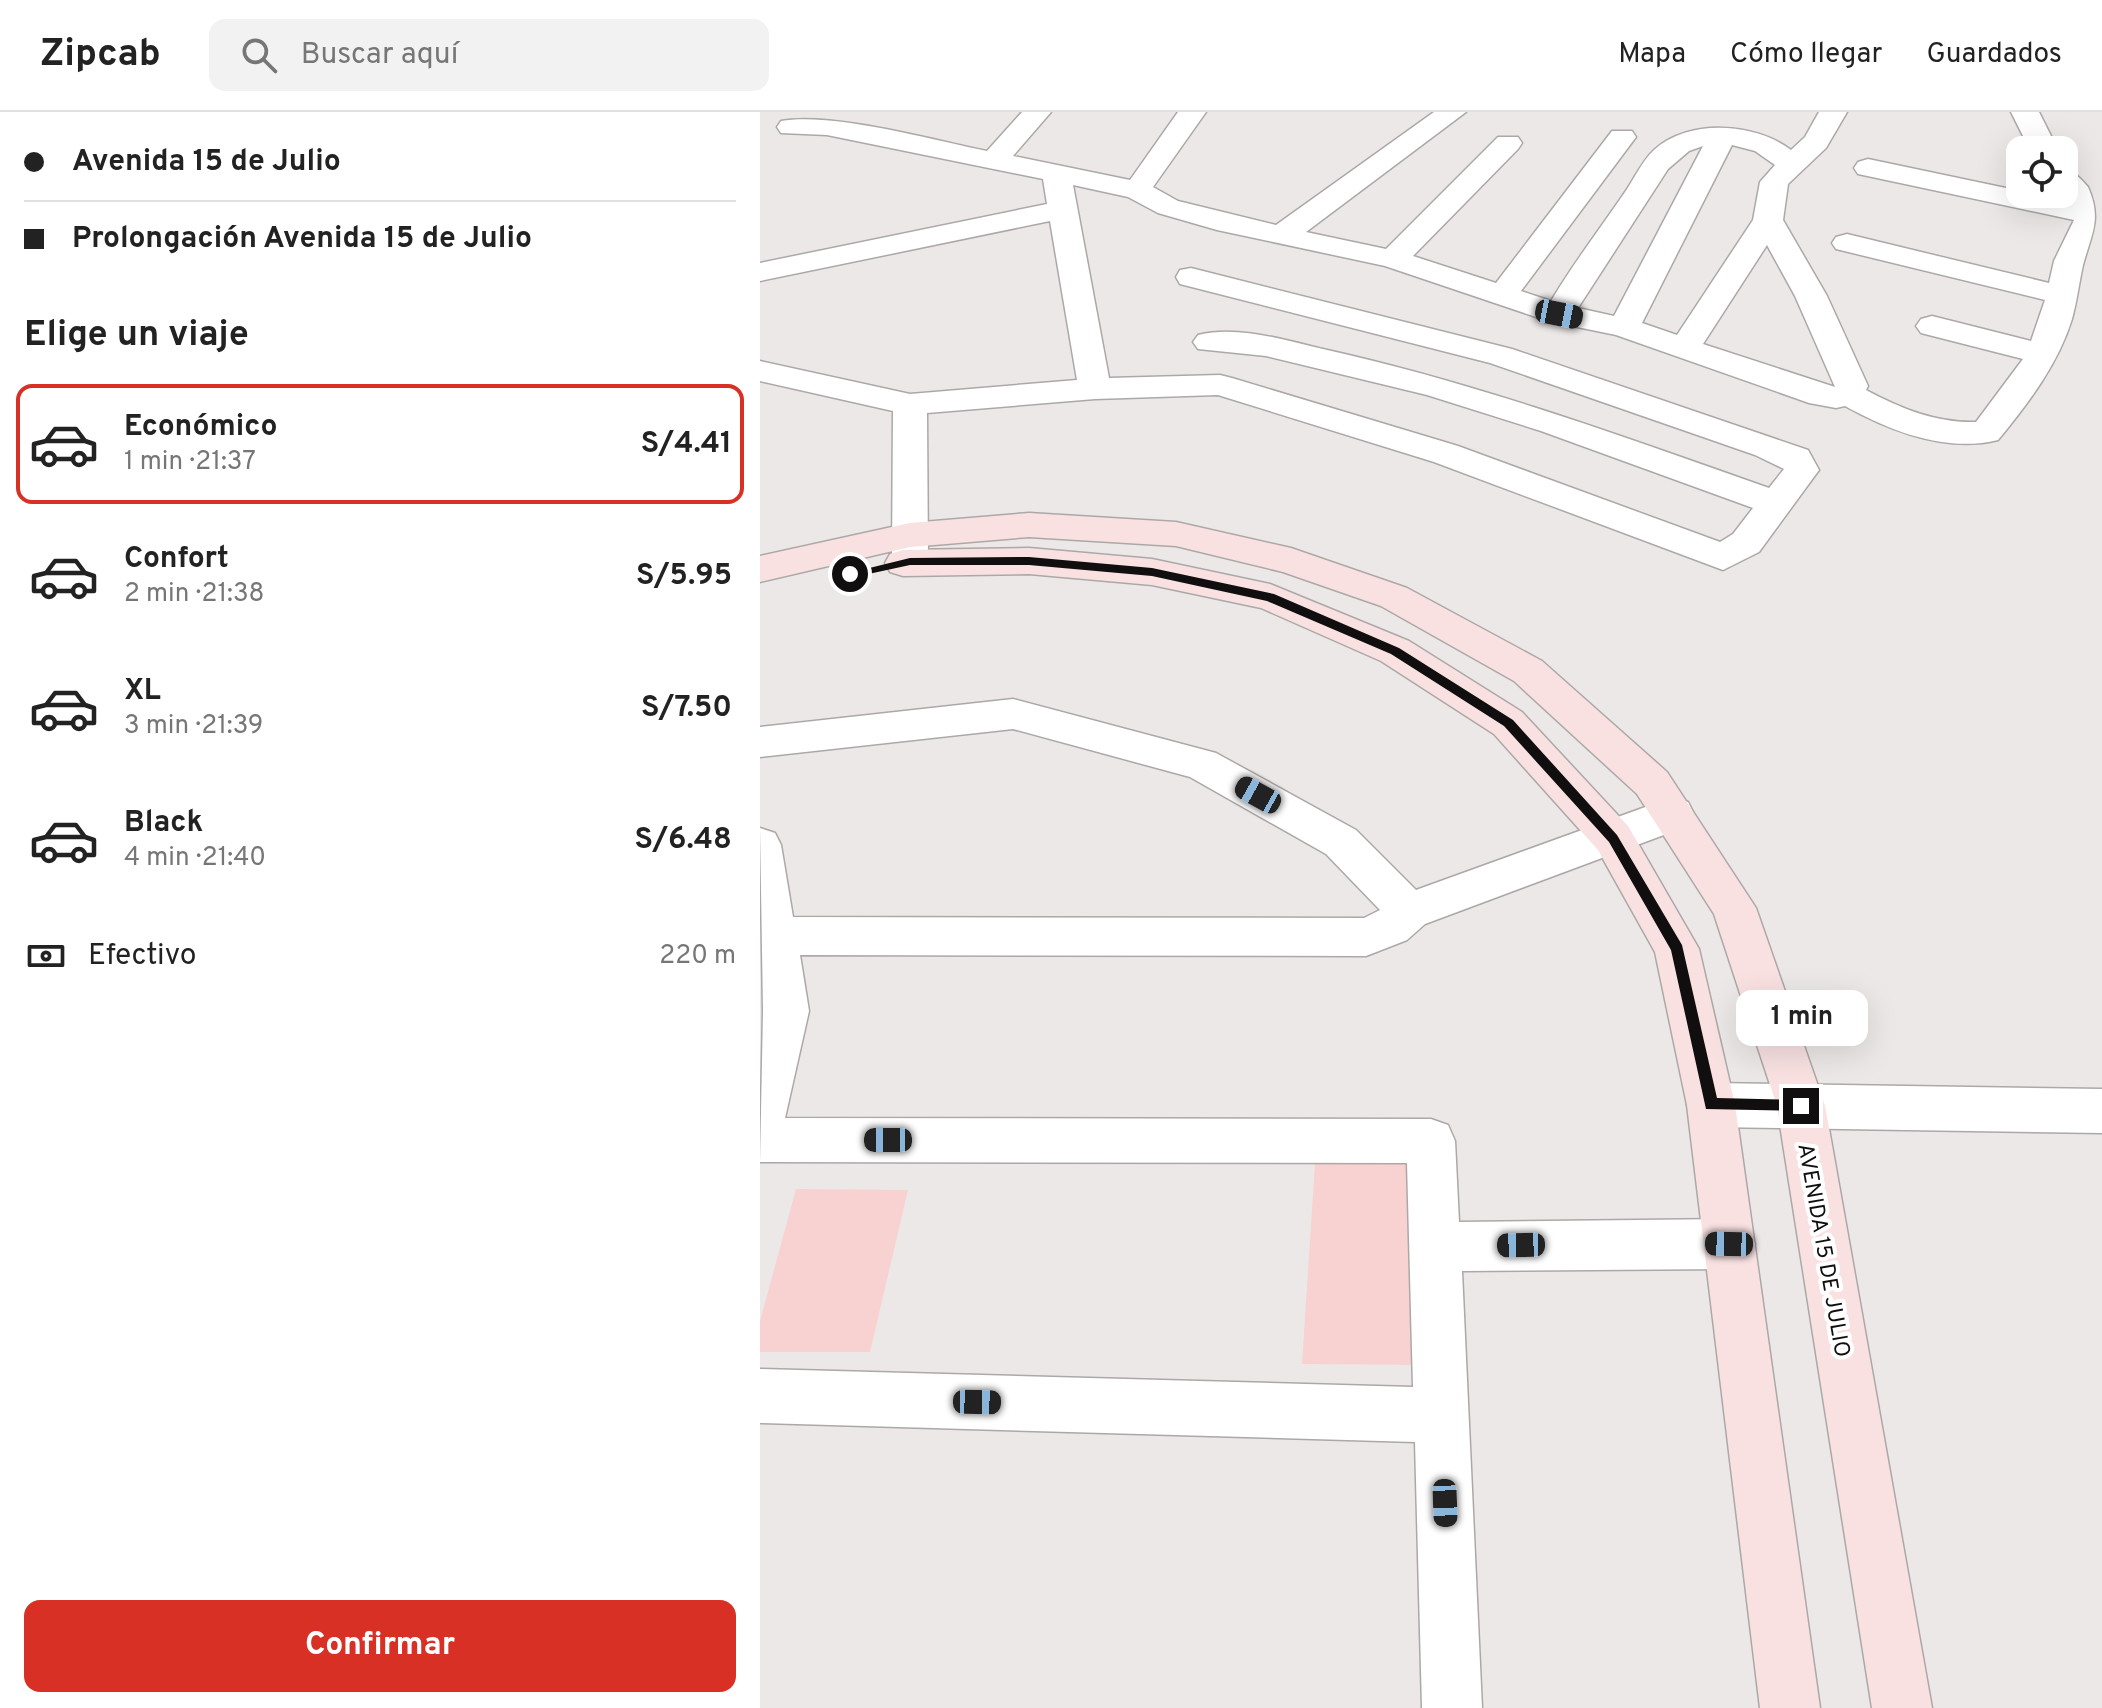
<!DOCTYPE html>
<html lang="es">
<head>
<meta charset="utf-8">
<style>
	body { margin:0; font-family:Overpass,sans-serif; background:#f2f2f2; color:#222; height:100vh; display:flex; flex-direction:column; font-size:30px; white-space:nowrap }
	* { box-sizing:border-box; margin:0 }
	p { font-size:26px; color:#767676 }
	.icon { flex:none; width:44px; height:44px; fill:none; stroke:currentColor; stroke-width:2; stroke-linecap:round; stroke-linejoin:round }
	.map { position:relative; flex:1; overflow:hidden }
	.sheet { display:flex; flex-direction:column; background:#fff; width:760px }
	.sheet>* { flex:none }
	.hud { display:grid; align-content:center; height:176px; padding:0 24px; background:#fff }
	.buttons { position:absolute; left:1246px; top:24px; display:grid; gap:16px }
	.buttons a { display:grid; place-items:center; width:72px; height:72px; border-radius:16px; background:#fff; box-shadow:0 8px 32px #0002; font-size:40px }
	.end { position:absolute; width:36px; height:36px; margin:-18px; border:10px solid #100e0e; background:#fff; box-shadow:0 0 0 4px #fff }
	.from { border-radius:50% }
	.bubble { position:absolute; height:56px; border-radius:16px; background:#fff; box-shadow:0 8px 32px #0002; font-size:26px; font-weight:700; line-height:56px; text-align:center }
	.car { position:absolute; width:24px; height:48px; margin:-24px -12px; border-radius:10px; box-shadow:0 0 6px 2px #0007; background:linear-gradient(#222 24%,#8ab4d8 0 40%,#222 0 76%,#8ab4d8 0 86%,#222 0) }
	.hud b { display:flex; align-items:center; gap:28px; height:76px; font-size:30px }
	.hud b+b { border-top:2px solid #e0e0e0 }
	.hud i { width:20px; height:20px; background:#222 }
	ul { padding:0; list-style:none }
	li { display:flex; align-items:center; gap:24px; height:120px; margin:0 16px 12px; padding:0 8px; border:4px solid transparent; border-radius:16px }
	li div { flex:1 }
	li b { display:block; font-size:30px }
	li em { font-style:normal; font-weight:700 }
	li.current { border-color:#d93025 }
	li>.icon { width:72px; height:72px; stroke-width:1.5 }
	h2 { padding:0 24px; font-size:36px; line-height:96px }
	.pay { display:flex; align-items:center; gap:20px; height:88px; padding:0 24px; font-size:30px }
	.pay p { margin-inline-start:auto }
	.primary-button { display:flex; gap:16px; margin-top:auto; padding:16px 24px }
	.primary-button a { flex:1; height:92px; border-radius:16px; background:#d93025; color:#fff; font-size:32px; font-weight:700; line-height:92px; text-align:center }
	header { display:flex; align-items:center; gap:48px; box-sizing:border-box; height:112px; padding:0 40px; background:#fff; border-bottom:2px solid #e0e0e0 }
	header strong { font-size:38px }
	nav { display:flex; gap:44px; margin-inline-start:auto; font-size:28px }
	.search { width:560px; height:72px; background:#f2f2f2; display:flex; align-items:center; gap:20px; box-sizing:border-box; padding:0 28px; border-radius:16px; color:#767676; font-size:30px }
	main { display:flex; flex:1; min-height:0 }
	.map>svg:first-child { display:block }
	.green { fill:#f8d1d1 }
	.lines { fill:none; stroke-linecap:round; stroke-linejoin:round }
	.street-casing { stroke:#ada8a8; stroke-width:3 }
	.secondary-casing { stroke:#ada8a8; stroke-width:3 }
	.street { fill:#fff; fill-rule:evenodd }
	.secondary { fill:#f9e1e2; fill-rule:evenodd }
	.route { fill:#100e0e }
	.labels { text-anchor:middle; stroke-width:8; stroke-linejoin:round; paint-order:stroke }
	.street-label { font-size:22px; fill:#100e0e; stroke:#fff }
</style>
</head>
<body>
<header>
<strong>Zipcab</strong>
<div class="search"><svg class="icon" aria-label="search" viewBox="0 0 24 24"><circle cx="10" cy="10" r="6"/><path d="M15 15l6 6"/></svg>Buscar aquí</div>
<nav><a>Mapa</a><a>Cómo llegar</a><a>Guardados</a></nav>
</header>
<main>
<section class="sheet">
<div class="hud">
<b><i class="from"></i>Avenida 15 de Julio</b>
<b><i></i>Prolongación Avenida 15 de Julio</b>
</div>
<h2>Elige un viaje</h2>
<ul>
<li class="current"><svg class="icon" aria-label="car" viewBox="0 0 24 24"><path d="M5 17H2v-5l4-1 3-4h7l3 4 3 1v5h-3M9 17h6M6 11h13"/><circle cx="7" cy="17" r="2"/><circle cx="17" cy="17" r="2"/></svg><div><b>Económico</b><p>1 min · 21:37</p></div><em>S/4.41</em></li>
<li><svg class="icon" aria-label="car" viewBox="0 0 24 24"><path d="M5 17H2v-5l4-1 3-4h7l3 4 3 1v5h-3M9 17h6M6 11h13"/><circle cx="7" cy="17" r="2"/><circle cx="17" cy="17" r="2"/></svg><div><b>Confort</b><p>2 min · 21:38</p></div><em>S/5.95</em></li>
<li><svg class="icon" aria-label="car" viewBox="0 0 24 24"><path d="M5 17H2v-5l4-1 3-4h7l3 4 3 1v5h-3M9 17h6M6 11h13"/><circle cx="7" cy="17" r="2"/><circle cx="17" cy="17" r="2"/></svg><div><b>XL</b><p>3 min · 21:39</p></div><em>S/7.50</em></li>
<li><svg class="icon" aria-label="car" viewBox="0 0 24 24"><path d="M5 17H2v-5l4-1 3-4h7l3 4 3 1v5h-3M9 17h6M6 11h13"/><circle cx="7" cy="17" r="2"/><circle cx="17" cy="17" r="2"/></svg><div><b>Black</b><p>4 min · 21:40</p></div><em>S/6.48</em></li>
</ul>
<div class="pay"><svg class="icon" aria-label="cash" viewBox="0 0 24 24"><path d="M3 7h18v10H3z"/><circle cx="12" cy="12" r="2"/></svg>Efectivo<p>220 m</p></div>
<div class="primary-button"><a>Confirmar</a></div>
</section>
<div class="map">
<svg width="1342" height="1596" viewBox="0 0 1342 1596">
	<rect width="100%" height="100%" fill="#ede8e8"/>
	<path class="green" d="M556,1036L664,1037L661,1253L542,1252Z
		M36,1077L148,1078L110,1240H0V1209Z"/>
	<g class="lines">
		<g class="street-casing">
			<path id="street" d="M262,0H291L253,44L370,68L418,0H446L393,75L418,89L516,113L674,0H706L546,120L626,137L738,25H758L762,31L758,37L653,144L736,171L852,19H872L876,25L761,179L791,189C813,152 839,118 863,83C874,68 881,50 894,38C929,6 996,11 1031,38L1045,25L1059,0H1087L1066,36L1028,72L1023,108L1067,184L1108,274L1106,278C1142,297 1176,311 1216,310L1263,247L1161,221L1156,214L1161,207L1172,204L1271,229L1285,188L1076,137L1072,131L1076,125L1087,122L1289,171L1294,149L1314,108L1098,62L1094,56L1098,50L1108,47L1260,79V82L1310,89L1303,82L1304,57C1315,60 1320,66 1328,75C1342,107 1332,120 1323,153C1319,171 1317,189 1312,207C1298,252 1268,292 1238,328C1186,341 1130,319 1085,294L1076,296L1049,291L856,223L788,209L625,154L457,118L398,101L368,85L313,73L349,266L460,263L472,266L698,334L960,430L973,422L993,396L781,319L667,283L506,244L438,237L433,230L438,223C478,213 524,228 563,237C716,271 862,324 1009,376L1024,357L995,343L730,251L420,172L416,165L420,158L431,156L752,237L1048,338L1059,358L999,440L963,458L674,350L458,283L335,287L167,301L168,449L163,458L150,462L137,458L132,449L133,299L0,269V249L150,282L317,268L290,109L0,169V151L287,92L283,67L67,23L21,21L17,15L21,9C72,0 173,28 227,39ZM972,33L995,39L1015,53L1000,70L993,108L917,223L882,211ZM943,34L854,204L818,196L908,57L929,39ZM1007,133L1035,184L1075,275L943,232Z
				M1251,0H1279L1298,38H1270Z
				M253,587L456,641L596,718L656,778L913,685L928,690L934,702L928,714L665,812L647,828L606,844L40,843L49,899L25,1006L671,1007L688,1013L695,1029L699,1110L969,1107L987,1115L995,1132L987,1149L969,1157L702,1159L722,1596H662L655,1330L0,1311V1257L653,1275L647,1051L0,1050L3,899L0,716L15,721L21,733L33,805L604,806L620,798L566,742L430,665L253,617L0,645V615Z
				M951,971L1342,977V1021L951,1015L934,1008L927,993L934,978Z"/>
		</g>
		<g class="secondary-casing">
			<path id="secondary" d="M269,401L416,410L531,436L647,476L782,549L907,660L996,796L1065,994L1172,1596H1112L1017,994L954,802L877,682L754,569L621,494L523,460L416,434L269,425L150,435L0,470V444L150,411Z
				M269,436L392,447L510,472L649,529L762,600L868,714L939,837L975,993L1060,1596H1000L927,993L895,840L838,738L734,622L621,549L501,496L392,473L269,462L143,464L130,460L125,451L130,442L143,438Z"/>
		</g>
		<use href="#street" class="street"/>
		<use href="#secondary" class="secondary"/>
	</g>
	<path class="route" d="M269,445L392,456L514,482L639,536L753,608L857,723L922,833L957,986L1041,988L1046,990V999L946,997L911,838L849,730L744,614L631,542L507,489L392,464L269,453H150L90,466L85,462L150,446Z"/>
	<g class="labels">
		<g class="street-label">
			<text transform="translate(1065 1138) rotate(80)" y="8">AVENIDA 15 DE JULIO</text>
		</g>
	</g>
</svg>
<div class="buttons">
<a><svg class="icon" aria-label="locate" viewBox="0 0 24 24"><circle cx="12" cy="12" r="6"/><path d="M12 2v4M12 18v4M2 12h4M18 12h4"/></svg></a>
</div>
<i class="end from" style="left:90px;top:462px"></i>
<i class="end" style="left:1041px;top:994px"></i>
<div class="bubble" style="left:976px;top:878px;width:132px">1 min</div>
<i class="car" style="left:799px;top:202px;rotate:101deg"></i>
<i class="car" style="left:498px;top:683px;rotate:299deg"></i>
<i class="car" style="left:128px;top:1028px;rotate:270deg"></i>
<i class="car" style="left:969px;top:1132px;rotate:271deg"></i>
<i class="car" style="left:761px;top:1133px;rotate:269deg"></i>
<i class="car" style="left:217px;top:1290px;rotate:91deg"></i>
<i class="car" style="left:685px;top:1391px;rotate:178deg"></i>
</div>
</main>
</body>
</html>
